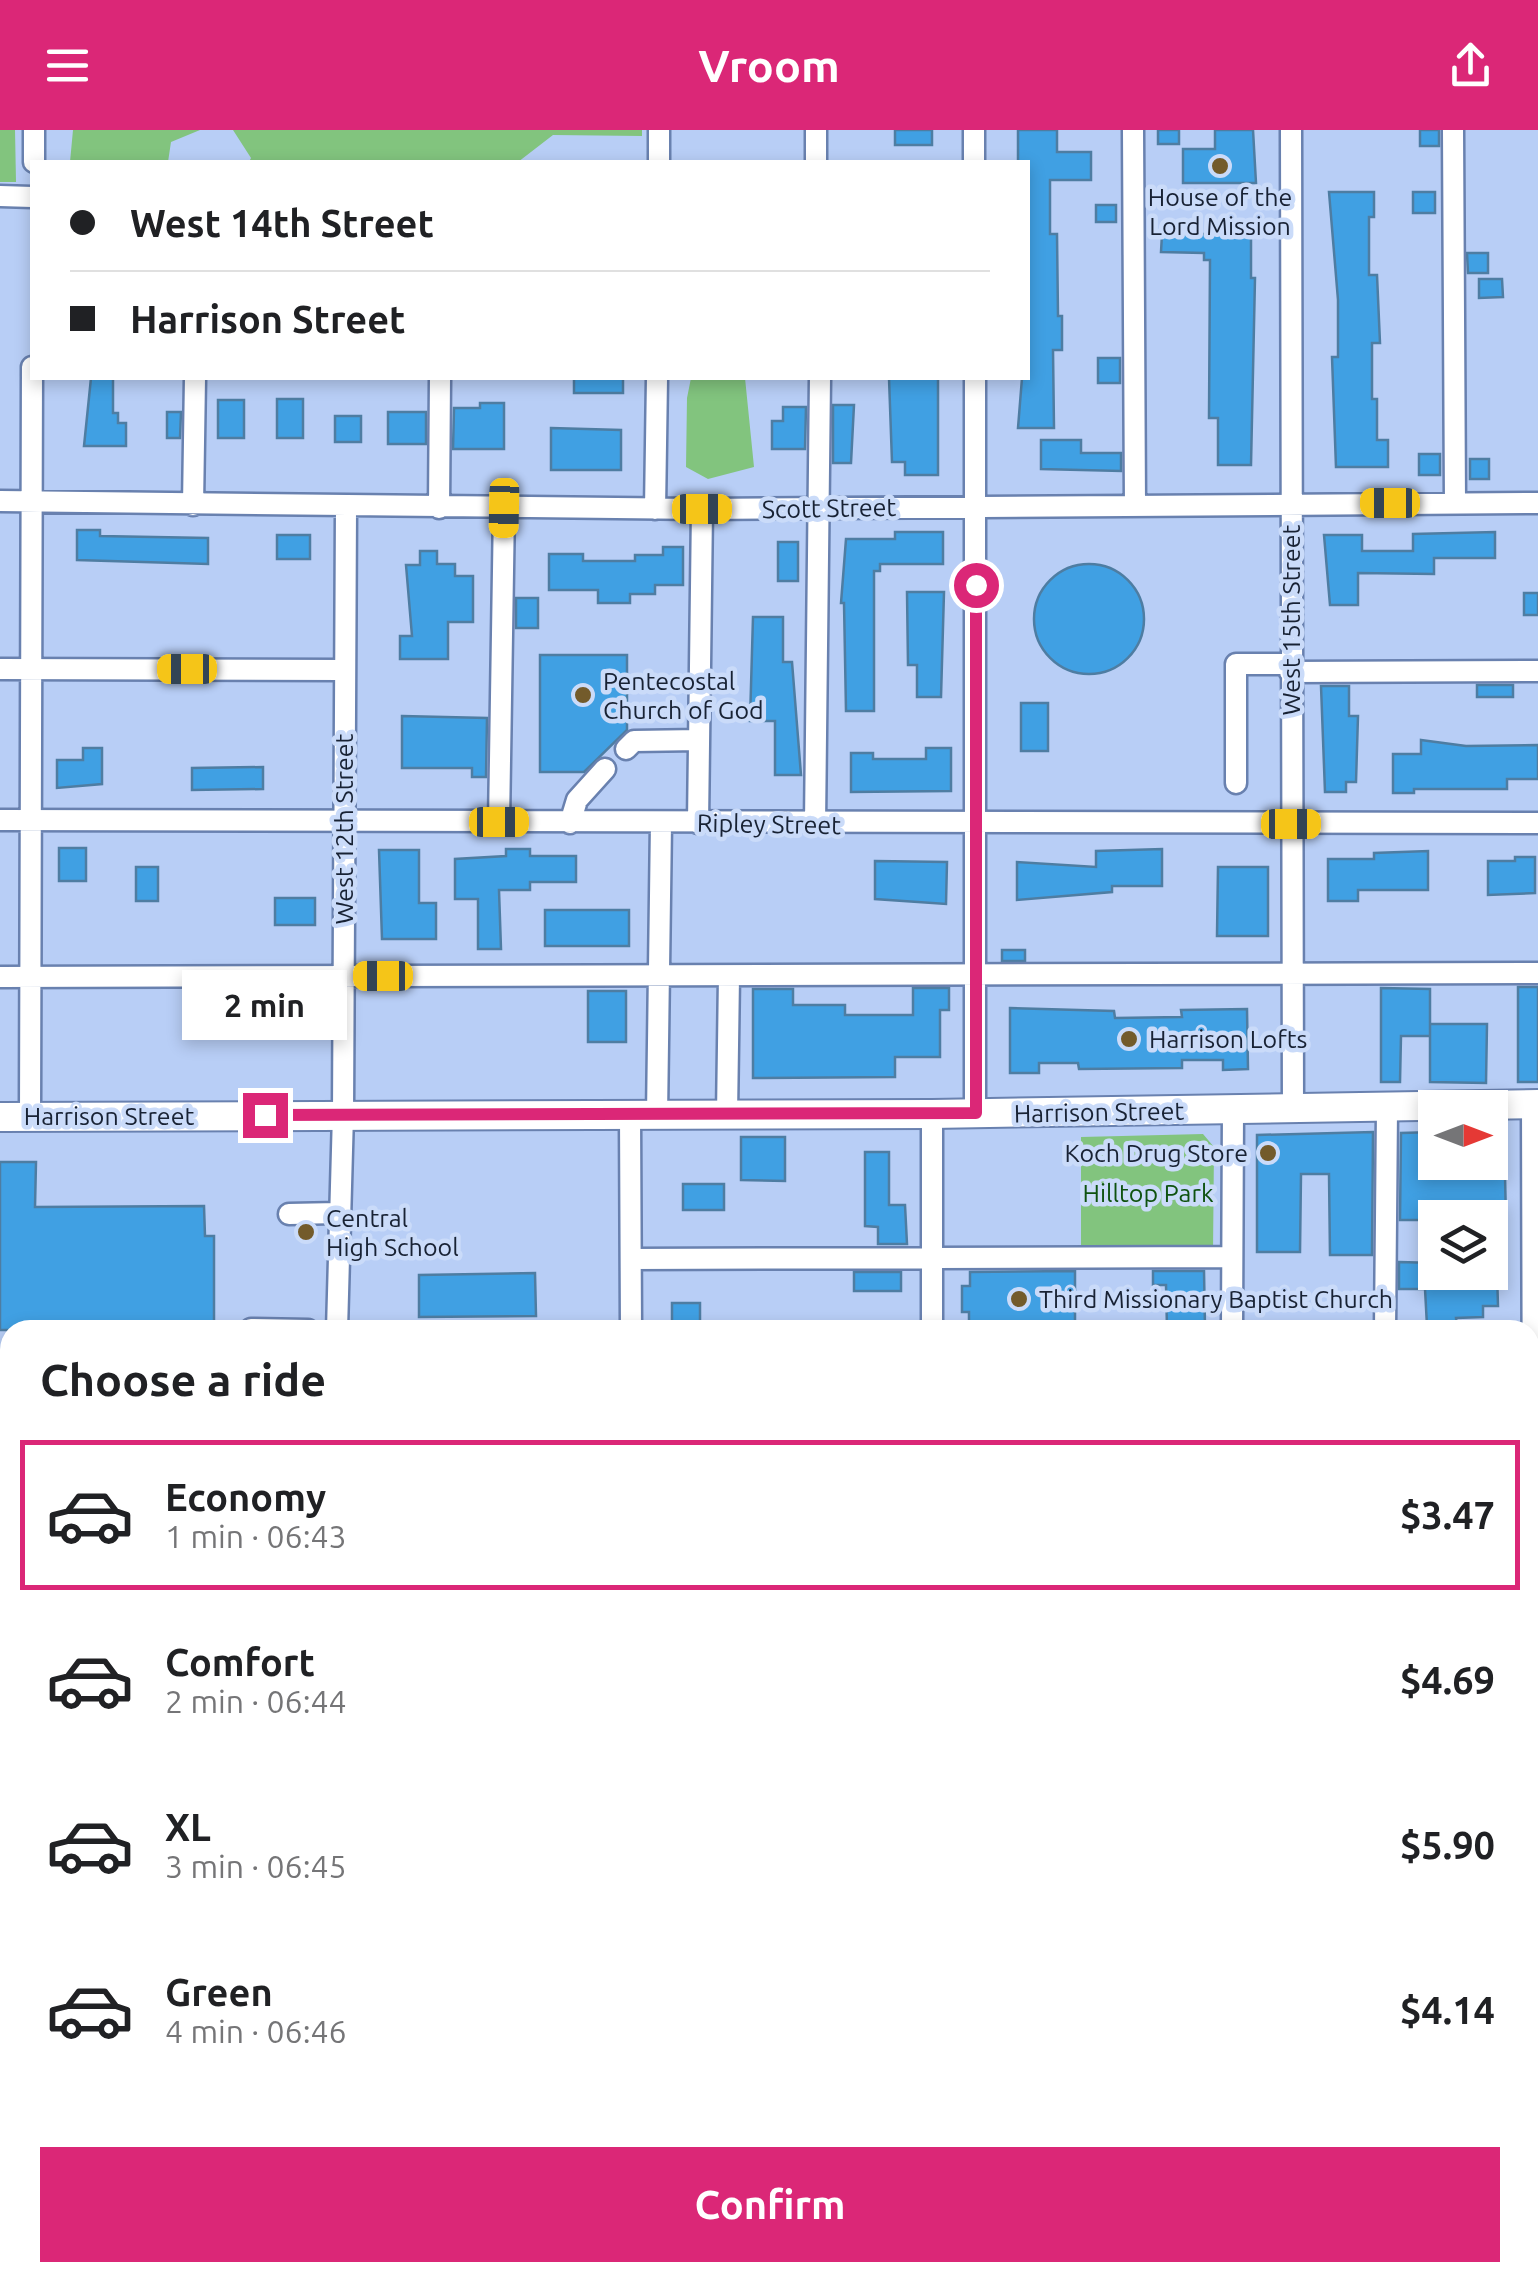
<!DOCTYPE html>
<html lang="en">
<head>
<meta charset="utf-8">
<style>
	body { margin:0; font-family:Ubuntu,sans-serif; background:#f6f6f6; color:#202124; height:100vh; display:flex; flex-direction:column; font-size:38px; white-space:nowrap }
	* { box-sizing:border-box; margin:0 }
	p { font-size:32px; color:#757577 }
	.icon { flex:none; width:55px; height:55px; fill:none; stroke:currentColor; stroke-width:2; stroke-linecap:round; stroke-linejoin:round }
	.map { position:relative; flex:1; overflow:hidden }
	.sheet { position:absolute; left:0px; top:1190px; width:1540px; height:962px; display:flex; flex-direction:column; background:#fff; border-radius:30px 30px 0 0; box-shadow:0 5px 15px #0003 }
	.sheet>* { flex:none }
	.banner { position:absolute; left:30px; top:30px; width:1000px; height:220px; border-radius:0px; box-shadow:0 5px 15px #0003; display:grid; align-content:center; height:220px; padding:0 40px; background:#fff }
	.needle { width:65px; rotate:90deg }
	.buttons { position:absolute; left:1418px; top:960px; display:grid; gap:20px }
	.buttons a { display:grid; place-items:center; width:90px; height:90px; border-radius:0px; background:#fff; box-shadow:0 5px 15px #0003; font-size:50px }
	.end { position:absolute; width:45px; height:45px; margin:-22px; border:12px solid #db2777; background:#fff; box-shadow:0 0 0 5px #fff }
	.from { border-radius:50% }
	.bubble { position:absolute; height:70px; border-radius:0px; background:#fff; box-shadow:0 5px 15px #0003; font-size:32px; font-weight:700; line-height:70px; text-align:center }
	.car { position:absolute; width:30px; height:60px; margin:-30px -15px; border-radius:12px; box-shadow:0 0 8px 2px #0007; background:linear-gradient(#f5c518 24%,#345 0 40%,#f5c518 0 76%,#345 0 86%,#f5c518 0) }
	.banner b { display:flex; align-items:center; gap:35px; height:95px; font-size:38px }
	.banner b+b { border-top:2px solid #e0e0e0 }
	.banner i { width:25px; height:25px; background:#202124 }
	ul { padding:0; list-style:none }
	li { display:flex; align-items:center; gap:30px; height:150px; margin:0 20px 15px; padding:0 20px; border:5px solid transparent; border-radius:0px }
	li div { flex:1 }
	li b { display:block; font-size:38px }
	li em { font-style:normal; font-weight:700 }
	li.on { border-color:#db2777 }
	li>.icon { width:90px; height:90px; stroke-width:1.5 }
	h2 { padding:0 40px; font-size:45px; line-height:120px }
	.action { display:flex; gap:20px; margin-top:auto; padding:20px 40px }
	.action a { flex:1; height:115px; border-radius:0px; background:#db2777; color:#fff; font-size:40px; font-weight:700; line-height:115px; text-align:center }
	header { display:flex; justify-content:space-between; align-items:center; height:130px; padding:0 40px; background:#db2777; color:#fff; font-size:45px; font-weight:700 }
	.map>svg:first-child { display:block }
	.green { fill:#82c47e }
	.building { fill:#40a0e3; stroke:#4e7da2; stroke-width:2.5 }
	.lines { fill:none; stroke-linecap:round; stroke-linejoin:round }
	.minor-tunnel { stroke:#98accf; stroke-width:20; stroke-dasharray:20 10; stroke-linecap:butt }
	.minor-casing { stroke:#6981af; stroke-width:25 }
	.highway-casing { stroke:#6981af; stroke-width:32 }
	.minor { stroke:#fff; stroke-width:20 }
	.highway { stroke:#fff; stroke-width:28 }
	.route { stroke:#db2777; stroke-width:12 }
	.poi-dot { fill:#735b2b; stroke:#cadbf9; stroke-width:4 }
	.labels { text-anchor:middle; stroke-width:9; stroke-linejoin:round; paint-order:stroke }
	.poi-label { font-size:25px; fill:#182234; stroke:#cadbf9; text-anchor:start }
	.street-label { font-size:25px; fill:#182234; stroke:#cadbf9 }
	.park-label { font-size:25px; fill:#0e520f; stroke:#cadbf9 }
</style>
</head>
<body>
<header><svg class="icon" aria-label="menu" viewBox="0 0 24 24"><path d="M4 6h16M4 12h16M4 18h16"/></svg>Vroom<svg class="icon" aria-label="share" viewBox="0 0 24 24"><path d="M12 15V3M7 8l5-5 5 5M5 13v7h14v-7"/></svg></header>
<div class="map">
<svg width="1538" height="2152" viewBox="0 0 1538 2152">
	<rect width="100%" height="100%" fill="#b8cef6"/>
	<path class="green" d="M0,0H15L16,52H0Z
		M73,0H200L171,12L168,32H70Z
		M233,0H642V6L553,5L518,32H249L251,28Z
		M691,248H745L754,337L708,349L686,337L687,268Z
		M1203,1004L1214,1017L1213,1122L1081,1121V1007Z"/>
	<path class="building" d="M895,0H932V15H895Z
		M1018,0H1057V22H1091V50H1050V104H1057L1058,186H1062V220H1053L1054,298H1018L1022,248H1028V32H1018Z
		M1158,0H1179V14H1158Z
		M1215,0H1253L1256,53H1183V19H1215Z
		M1420,0H1439V16H1420Z
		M1329,62H1374V87H1369V145H1377L1380,213H1372V269H1377V310H1388V337H1336L1332,227H1338V170Z
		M1413,62H1435V83H1413Z
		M1096,75H1116V92H1096Z
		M1162,104H1251V148H1255L1251,335H1218V288H1209L1210,130H1204V123L1161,122Z
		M1467,123H1488V143H1468Z
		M1479,149H1502L1503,167L1479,168Z
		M1098,228H1120V253H1098Z
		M91,248H113V283H118V293H126V316H84Z
		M574,248H623V263H574Z
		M889,248H938V345H905V332H892Z
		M277,269H303V308H277Z
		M218,270H244V308H218Z
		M480,273H504V319H453L454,278H480Z
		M833,275H854L851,333H833Z
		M783,277H806L805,319H772V291H783Z
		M167,282H181L180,308H167Z
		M388,282H426V314H388Z
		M335,286H361V312H335Z
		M551,298L621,300V340H551Z
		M1041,310H1081V323H1121V341L1041,339Z
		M1419,324H1440V345H1419Z
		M1470,329H1489V349H1470Z
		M77,400H100V406L208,408V434L77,430Z
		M895,402H943V434H880V441H874V581H846L844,473H841L846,409H895Z
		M1495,402V428H1434V444L1358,443V475H1330L1324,405H1362V421H1413V404Z
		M277,405H310V429H277Z
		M778,412H798V451H778Z
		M663,417H683V455H655V464H630V473H598V460H549V424H583V431H635V425H663Z
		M420,421H437V434H455V446H473V492H448V529H400V506H412L406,435H420Z
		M1034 489a55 55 0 1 1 110 0a55 55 0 1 1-110 0Z
		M907,462H944L941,567H917V535H908Z
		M1524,463H1538V485H1524Z
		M516,468H538V498H516Z
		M753,487H783V532H792L801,645H775V591H750Z
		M540,525H627V600L584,642H540Z
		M1477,555H1513V567H1477Z
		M1321,556H1349V586H1358L1356,652H1346V662H1325Z
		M1021,573H1048V621H1021Z
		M402,586L487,588L486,647H472V638H402Z
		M1421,610L1466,616L1538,615V649H1507V659H1414V663H1393V624H1421Z
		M83,618H102V654L57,658V630H83Z
		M926,618H951V661L851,662V623H873V629H926Z
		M263,637V659L192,660V638Z
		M59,718H86V751H59Z
		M506,719H530V726H576V752H530V760H499L501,819H478V769H455V729L506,726Z
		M1162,719V756H1112V762L1017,770V732L1096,737V721Z
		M379,720H419V773H436V809H382Z
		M1428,721V760H1358V771H1328V729H1374V723Z
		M1515,727H1535V763L1488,765V731H1515Z
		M875,731L947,732L946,774L875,769Z
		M136,737H158V771H136Z
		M1218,737H1268V806H1217Z
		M275,768H315V795H275Z
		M545,780H629V816H545Z
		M1002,820H1025V831H1002Z
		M1518,857H1538V952H1518Z
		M913,858H949V880H940V927H895V947L753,948V859H793V875H845V885H913Z
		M1381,858L1430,859V906H1401L1400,952H1381Z
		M588,861H626V912H588Z
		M1010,878L1114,881L1115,888L1182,887L1181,880L1247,879L1248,939L1223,940V930H1182V938L1079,939L1078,933H1039V943H1010Z
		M1430,894H1487L1486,953L1430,952Z
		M1373,1002L1372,1125H1330L1329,1044H1301L1300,1122H1257V1005Z
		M1435,1002V1032H1476V1046L1505,1045L1506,1090L1475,1088V1082H1433V1090H1400L1401,1003Z
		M741,1007H785V1051L741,1050Z
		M865,1022H889V1075H905L907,1114H878V1097L865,1096Z
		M0,1032H36L35,1077L204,1076L205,1106H214V1200H0Z
		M683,1054H724V1080H683Z
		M1399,1132L1435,1133V1142H1497L1498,1176H1483V1187L1456,1188L1457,1196H1427L1425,1159H1399Z
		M1075,1141V1196H969V1182H962V1156H970V1142Z
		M1153,1141H1204L1205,1197L1167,1198L1166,1155H1153Z
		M854,1142H901V1161H854Z
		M535,1143L536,1186L419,1187V1145Z
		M672,1173H700V1200H672Z"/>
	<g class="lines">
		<path class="minor-tunnel" d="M1530,1867H1538"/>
		<g class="minor-casing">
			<path id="minor" d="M659,0V32
				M816,0V32
				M974,0V32
				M1133,0L1135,375
				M1291,0L1293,980
				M1453,0L1455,373
				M34,32V0
				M0,66L32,67
				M975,248V983
				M0,371L702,379L1538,373
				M193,375L195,248
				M439,378L440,248
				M655,379L657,248
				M0,539L344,540
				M1290,542L1538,541
				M626,619L634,611L699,610
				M1236,653V534H1290
				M0,690L1538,693
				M499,693L504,378
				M570,693L577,670L605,639
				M698,693L702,379
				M815,694L820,248
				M0,847L1538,843
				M1532,974L1534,1703
				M932,984V1200
				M630,985L631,1200
				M727,985L729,846
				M657,986L661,693
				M30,987L32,237
				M289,1084L338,1083
				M631,1129L1232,1127
				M251,1199L308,1200
				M337,1200L343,984L346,378
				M1232,1200L1233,980
				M1385,1200L1387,979
				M0,1369H10
				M0,1867H10
				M1530,2029H1538
				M0,2036H10
				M34,2142V2152
				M353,2142V2152
				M195,2152V2142
				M511,2152V2142
				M669,2152V2142
				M980,2152V2142
				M1296,2152V2142"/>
		</g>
		<g class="highway-casing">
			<path id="highway" d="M0,987L932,984L1538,974
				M1530,1703H1538
				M0,1713H10"/>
		</g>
		<use href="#minor" class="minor"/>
		<use href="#highway" class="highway"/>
	</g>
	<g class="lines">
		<path class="route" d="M265,985L976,983V455"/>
	</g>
	<g class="poi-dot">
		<circle cx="1220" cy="36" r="10"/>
		<circle cx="583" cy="565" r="10"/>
		<circle cx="1129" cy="909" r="10"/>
		<circle cx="1268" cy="1023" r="10"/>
		<circle cx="306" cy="1102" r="10"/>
		<circle cx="1019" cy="1169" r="10"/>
	</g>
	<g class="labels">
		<g class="poi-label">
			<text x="1220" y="76" text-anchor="middle">House of the<tspan x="1220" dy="29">Lord Mission</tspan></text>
			<text x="603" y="560">Pentecostal<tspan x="603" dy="29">Church of God</tspan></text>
			<text x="1149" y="918">Harrison Lofts</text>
			<text x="1248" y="1032" text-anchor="end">Koch Drug Store</text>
			<text x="326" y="1097">Central<tspan x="326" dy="29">High School</tspan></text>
			<text x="1039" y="1178">Third Missionary Baptist Church</text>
		</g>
		<g class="street-label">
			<text transform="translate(829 378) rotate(-1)" y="9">Scott Street</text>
			<text transform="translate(1291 490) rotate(-90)" y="9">West 15th Street</text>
			<text transform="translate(769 694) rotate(1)" y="9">Ripley Street</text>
			<text transform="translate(344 699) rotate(-90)" y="9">West 12th Street</text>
			<text transform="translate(1099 982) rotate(-1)" y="9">Harrison Street</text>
			<text x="109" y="995">Harrison Street</text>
		</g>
		<g class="park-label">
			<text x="1148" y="1072">Hilltop Park</text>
		</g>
	</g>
</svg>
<div class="buttons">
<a><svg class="needle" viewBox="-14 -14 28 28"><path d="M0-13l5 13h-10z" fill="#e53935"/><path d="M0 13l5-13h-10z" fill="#757577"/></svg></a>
<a><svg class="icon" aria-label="layers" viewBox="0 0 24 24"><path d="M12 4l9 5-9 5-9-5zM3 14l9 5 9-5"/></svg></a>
</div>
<i class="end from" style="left:976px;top:455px"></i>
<i class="end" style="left:265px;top:985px"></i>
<div class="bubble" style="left:182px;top:840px;width:165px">2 min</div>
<i class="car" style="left:1390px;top:373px;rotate:270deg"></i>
<i class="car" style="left:504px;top:378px;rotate:181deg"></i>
<i class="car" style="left:702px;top:379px;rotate:90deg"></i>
<i class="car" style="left:187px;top:539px;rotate:270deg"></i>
<i class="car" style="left:499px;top:692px;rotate:90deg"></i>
<i class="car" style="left:1291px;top:694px;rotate:90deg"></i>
<i class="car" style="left:383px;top:846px;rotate:270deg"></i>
<div class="banner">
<b><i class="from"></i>West 14th Street</b>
<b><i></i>Harrison Street</b>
</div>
<section class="sheet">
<h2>Choose a ride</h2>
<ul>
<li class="on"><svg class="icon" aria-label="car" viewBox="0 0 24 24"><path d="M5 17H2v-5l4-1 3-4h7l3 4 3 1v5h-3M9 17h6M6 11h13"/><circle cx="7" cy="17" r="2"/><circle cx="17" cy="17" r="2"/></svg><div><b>Economy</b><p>1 min · 06:43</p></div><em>$3.47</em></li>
<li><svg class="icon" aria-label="car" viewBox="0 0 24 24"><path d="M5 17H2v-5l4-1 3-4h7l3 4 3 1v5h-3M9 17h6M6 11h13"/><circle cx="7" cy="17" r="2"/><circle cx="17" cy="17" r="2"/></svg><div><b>Comfort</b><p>2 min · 06:44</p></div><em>$4.69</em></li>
<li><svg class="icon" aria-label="car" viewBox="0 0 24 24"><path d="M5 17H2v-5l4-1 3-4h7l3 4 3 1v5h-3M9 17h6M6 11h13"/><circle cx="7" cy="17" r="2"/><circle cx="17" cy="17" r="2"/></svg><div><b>XL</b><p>3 min · 06:45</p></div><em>$5.90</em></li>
<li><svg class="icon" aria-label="car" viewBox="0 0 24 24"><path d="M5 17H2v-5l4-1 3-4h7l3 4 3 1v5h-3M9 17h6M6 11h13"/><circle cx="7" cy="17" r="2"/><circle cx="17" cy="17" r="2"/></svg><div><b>Green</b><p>4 min · 06:46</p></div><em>$4.14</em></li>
</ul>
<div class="action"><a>Confirm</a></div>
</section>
</div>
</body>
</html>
